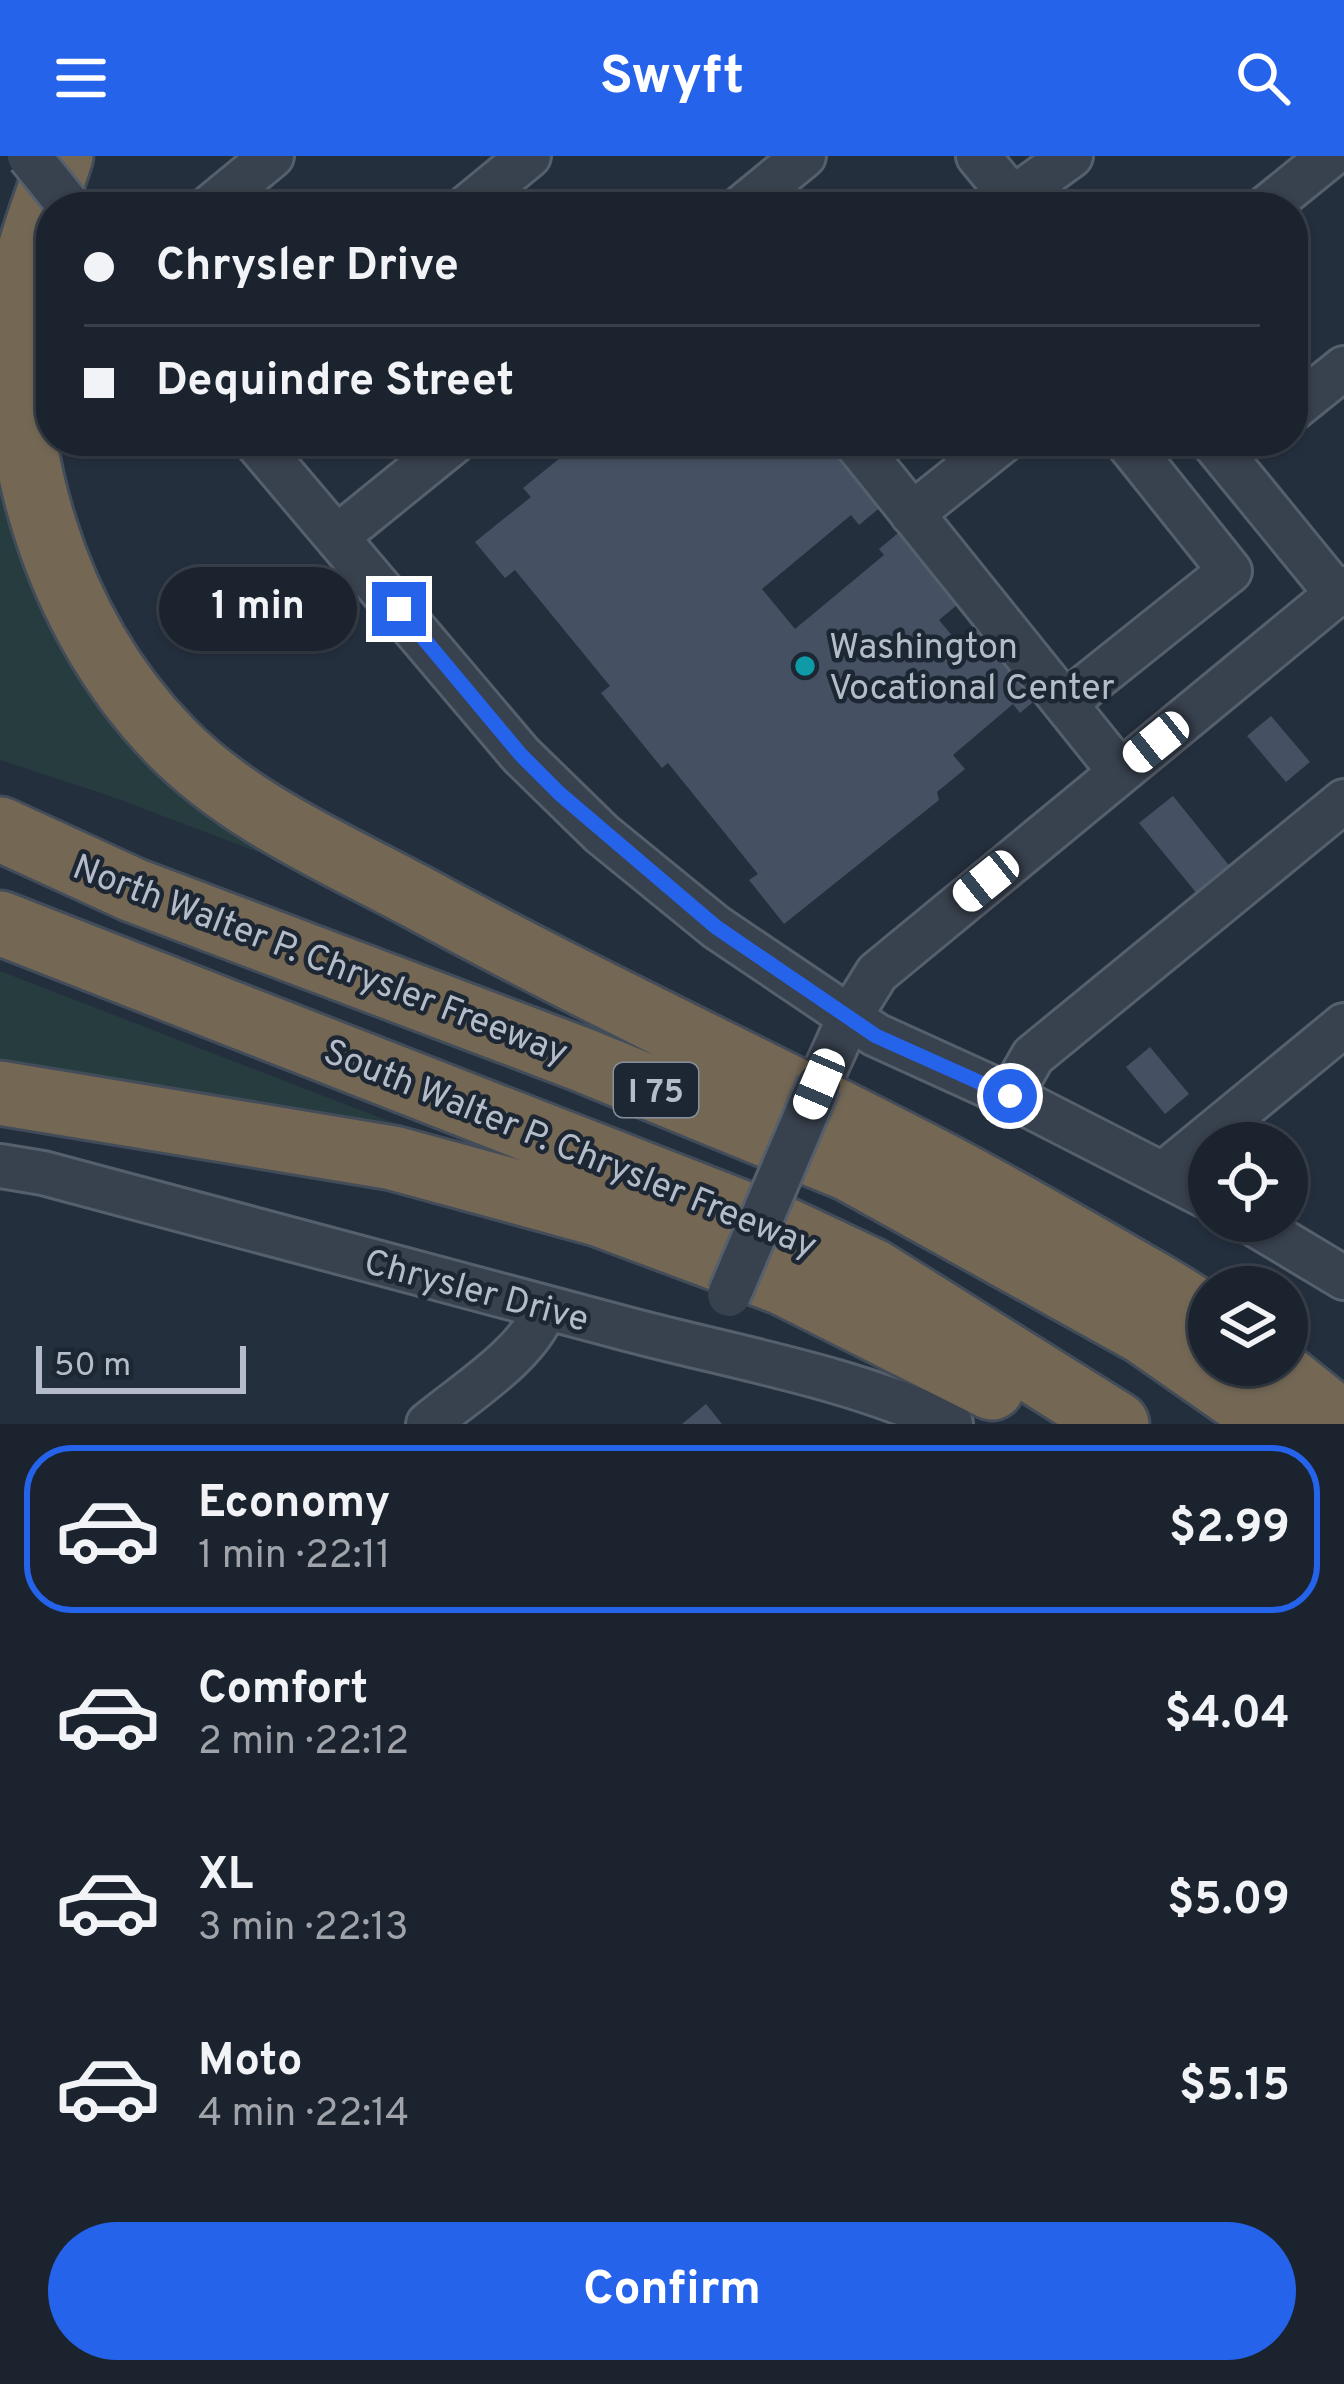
<!DOCTYPE html>
<html lang="en">
<head>
<meta charset="utf-8">
<style>
	body { margin:0; font-family:Overpass,sans-serif; background:#242b36; color:#f1f3f6; height:100vh; display:flex; flex-direction:column; font-size:45px; white-space:nowrap }
	* { box-sizing:border-box; margin:0 }
	p { font-size:39px; color:#a0a4aa }
	.icon { flex:none; width:66px; height:66px; fill:none; stroke:currentColor; stroke-width:2; stroke-linecap:round; stroke-linejoin:round }
	.map { position:relative; height:1268px; overflow:hidden }
	.panel { display:flex; flex-direction:column; background:#1b232e; flex:1 }
	.panel>* { flex:none }
	.hud { position:absolute; left:36px; top:36px; width:1272px; height:264px; border-radius:48px; box-shadow:0 3px 9px #0004,0 0 0 3px #39404a; display:grid; align-content:center; height:264px; padding:0 48px; background:#1b232e }
	.controls { position:absolute; left:1188px; top:966px; display:grid; gap:24px }
	.controls a { display:grid; place-items:center; width:120px; height:120px; border-radius:50%; background:#1b232e; box-shadow:0 3px 9px #0004,0 0 0 3px #39404a; font-size:60px }
	.scale { position:absolute; left:36px; bottom:30px; width:210px; box-sizing:border-box; padding-left:12px; border:6px solid #b4bcc9; border-top:0; font-size:33px; line-height:42px; white-space:nowrap; color:#b4bcc9; -webkit-text-stroke:9px #1d2633; paint-order:stroke }
	.end { position:absolute; width:54px; height:54px; margin:-27px; border:15px solid #2563eb; background:#fff; box-shadow:0 0 0 6px #fff }
	.from { border-radius:50% }
	.bubble { position:absolute; height:84px; border-radius:42px; background:#1b232e; box-shadow:0 3px 9px #0004,0 0 0 3px #39404a; font-size:39px; font-weight:700; line-height:84px; text-align:center }
	.car { position:absolute; width:36px; height:72px; margin:-36px -18px; border-radius:15px; box-shadow:0 0 9px 3px #0007; background:linear-gradient(#fff 24%,#345 0 40%,#fff 0 76%,#345 0 86%,#fff 0) }
	.hud b { display:flex; align-items:center; gap:42px; height:114px; font-size:45px }
	.hud b+b { border-top:3px solid #39404a }
	.hud i { width:30px; height:30px; background:#f1f3f6 }
	ul { padding:21px 0 0; list-style:none }
	li { display:flex; align-items:center; gap:36px; height:168px; margin:0 24px 18px; padding:0 24px; border:6px solid transparent; border-radius:48px }
	li div { flex:1 }
	li b { display:block; font-size:45px }
	li em { font-style:normal; font-weight:700 }
	li.active { border-color:#2563eb }
	li>.icon { width:108px; height:108px; stroke-width:1.5 }
	.primary-button { display:flex; gap:24px; margin-top:auto; padding:24px 48px }
	.primary-button a { flex:1; height:138px; border-radius:72px; background:#2563eb; color:#fff; font-size:48px; font-weight:700; line-height:138px; text-align:center }
	header { display:flex; justify-content:space-between; align-items:center; height:156px; padding:0 48px; background:#2563eb; color:#fff; font-size:54px; font-weight:700 }
	.map>svg:first-child { display:block }
	.green { fill:#263c3f }
	.building { fill:#455162 }
	.lines { fill:none; stroke-linecap:round; stroke-linejoin:round }
	.minor-casing { stroke:#565f6c; stroke-width:48 }
	.highway-casing { stroke:#434c59; stroke-width:69 }
	.minor { stroke:#38414e; stroke-width:42 }
	.highway { stroke:#746855; stroke-width:63 }
	.minor-bridge-casing { stroke:#565f6c; stroke-width:48; stroke-linecap:butt }
	.minor-bridge { stroke:#38414e; stroke-width:42 }
	.route { stroke:#2563eb; stroke-width:15 }
	.culture-dot { fill:#0f9aa8; stroke:#1d2633; stroke-width:4.5 }
	.labels { text-anchor:middle; stroke-width:9; stroke-linejoin:round; paint-order:stroke }
	.shield { fill:#1d2633; stroke:#878f9c; stroke-width:3 }
	.shield-label { font-size:33px; font-weight:bold; fill:#b4bcc9 }
	.poi-label { font-size:36px; fill:#b4bcc9; stroke:#1d2633; text-anchor:start }
	.street-label { font-size:36px; fill:#b4bcc9; stroke:#1d2633 }
</style>
</head>
<body>
<header><svg class="icon" aria-label="menu" viewBox="0 0 24 24"><path d="M4 6h16M4 12h16M4 18h16"/></svg>Swyft<svg class="icon" aria-label="search" viewBox="0 0 24 24"><circle cx="10" cy="10" r="6"/><path d="M15 15l6 6"/></svg></header>
<div class="map">
<svg width="1344" height="1268" viewBox="0 0 1344 1268">
	<rect width="100%" height="100%" fill="#242f3e"/>
	<path class="green" d="M0,194L102,519L438,764L110,640L0,604Z
		M0,815L466,995L0,911Z"/>
	<path class="building" d="M581,285H839L888,345L859,369L851,359L762,433L795,473L884,399L879,393L903,373L963,444L939,464L960,489L983,470L1040,540L1020,557L1013,548L953,599L965,613L937,636L939,644L784,768L749,724L758,718L668,607L662,612L601,537L610,530L515,414L505,422L475,386L531,341L523,332Z
		M1271,560L1310,606L1286,626L1247,580Z
		M1173,640L1236,718L1203,745L1139,667Z
		M1150,891L1189,938L1165,958L1126,911Z
		M706,1248L722,1268H682Z"/>
	<g class="lines">
		<g class="minor-casing">
			<path id="minor" d="M978,0L1020,51
				M1013,42L1071,0
				M210,51L272,0
				M467,51L529,0
				M742,51L804,0
				M1267,51L1330,0
				M1293,253L1344,212
				M255,285L521,599L602,678L716,771L876,879L1010,940L1209,1042
				M854,285L1120,616
				M1212,285L1337,438
				M912,358L1003,285
				M338,380L455,285
				M1065,547L1230,415L1126,285
				M819,928L849,862L877,817L1344,432
				M1010,940L1033,900L1344,645
				M0,1010L43,1017C237,1069 432,1121 627,1173C736,1202 848,1220 951,1268
				M1164,1017L1344,869
				M1249,1065L1344,1122
				M428,1268C465,1237 531,1197 545,1151"/>
		</g>
		<g class="highway-casing">
			<path id="highway" d="M61,0C48,40 31,81 23,122C0,288 55,466 170,585C238,655 333,696 417,741C589,835 766,917 939,1007C1002,1040 1062,1075 1123,1110C1152,1127 1182,1143 1209,1163
				M0,673L133,734L583,904L849,1013L1143,1176L1275,1268
				M0,767L786,1074L873,1115L1117,1268
				M0,937L393,1002L598,1058L783,1127L992,1232
				M1270,1209L1344,1268"/>
		</g>
		<use href="#minor" class="minor"/>
		<use href="#highway" class="highway"/>
		<g class="minor-bridge-casing">
			<path id="minor-bridge" d="M29,0L70,51
				M729,1139L819,928"/>
		</g>
		<use href="#minor-bridge" class="minor-bridge"/>
	</g>
	<g class="lines">
		<path class="route" d="M399,453L521,599L560,638L716,771L876,880L1010,940"/>
	</g>
	<circle class="culture-dot" cx="805" cy="510" r="12"/>
	<g class="labels">
		<rect class="shield" x="614" y="907" width="84" height="54" rx="9"/>
		<g class="shield-label">
			<text x="656" y="946">I 75</text>
		</g>
		<g class="poi-label">
			<text x="829" y="502">Washington<tspan x="829" dy="41">Vocational Center</tspan></text>
		</g>
		<g class="street-label">
			<text transform="translate(321 802) rotate(21)" y="13">North Walter P. Chrysler Freeway</text>
			<text transform="translate(571 991) rotate(22)" y="13">South Walter P. Chrysler Freeway</text>
			<text transform="translate(477 1133) rotate(15)" y="13">Chrysler Drive</text>
		</g>
	</g>
</svg>
<div class="controls">
<a><svg class="icon" aria-label="locate" viewBox="0 0 24 24"><circle cx="12" cy="12" r="6"/><path d="M12 2v4M12 18v4M2 12h4M18 12h4"/></svg></a>
<a><svg class="icon" aria-label="layers" viewBox="0 0 24 24"><path d="M12 4l9 5-9 5-9-5zM3 14l9 5 9-5"/></svg></a>
</div>
<div class="scale">50 m</div>
<i class="end from" style="left:1010px;top:940px"></i>
<i class="end" style="left:399px;top:453px"></i>
<div class="bubble" style="left:159px;top:411px;width:198px">1 min</div>
<i class="car" style="left:1156px;top:586px;rotate:231deg"></i>
<i class="car" style="left:986px;top:725px;rotate:231deg"></i>
<i class="car" style="left:819px;top:928px;rotate:203deg"></i>
<div class="hud">
<b><i class="from"></i>Chrysler Drive</b>
<b><i></i>Dequindre Street</b>
</div>
</div>
<section class="panel">
<ul>
<li class="active"><svg class="icon" aria-label="car" viewBox="0 0 24 24"><path d="M5 17H2v-5l4-1 3-4h7l3 4 3 1v5h-3M9 17h6M6 11h13"/><circle cx="7" cy="17" r="2"/><circle cx="17" cy="17" r="2"/></svg><div><b>Economy</b><p>1 min · 22:11</p></div><em>$2.99</em></li>
<li><svg class="icon" aria-label="car" viewBox="0 0 24 24"><path d="M5 17H2v-5l4-1 3-4h7l3 4 3 1v5h-3M9 17h6M6 11h13"/><circle cx="7" cy="17" r="2"/><circle cx="17" cy="17" r="2"/></svg><div><b>Comfort</b><p>2 min · 22:12</p></div><em>$4.04</em></li>
<li><svg class="icon" aria-label="car" viewBox="0 0 24 24"><path d="M5 17H2v-5l4-1 3-4h7l3 4 3 1v5h-3M9 17h6M6 11h13"/><circle cx="7" cy="17" r="2"/><circle cx="17" cy="17" r="2"/></svg><div><b>XL</b><p>3 min · 22:13</p></div><em>$5.09</em></li>
<li><svg class="icon" aria-label="car" viewBox="0 0 24 24"><path d="M5 17H2v-5l4-1 3-4h7l3 4 3 1v5h-3M9 17h6M6 11h13"/><circle cx="7" cy="17" r="2"/><circle cx="17" cy="17" r="2"/></svg><div><b>Moto</b><p>4 min · 22:14</p></div><em>$5.15</em></li>
</ul>
<div class="primary-button"><a>Confirm</a></div>
</section>
</body>
</html>
